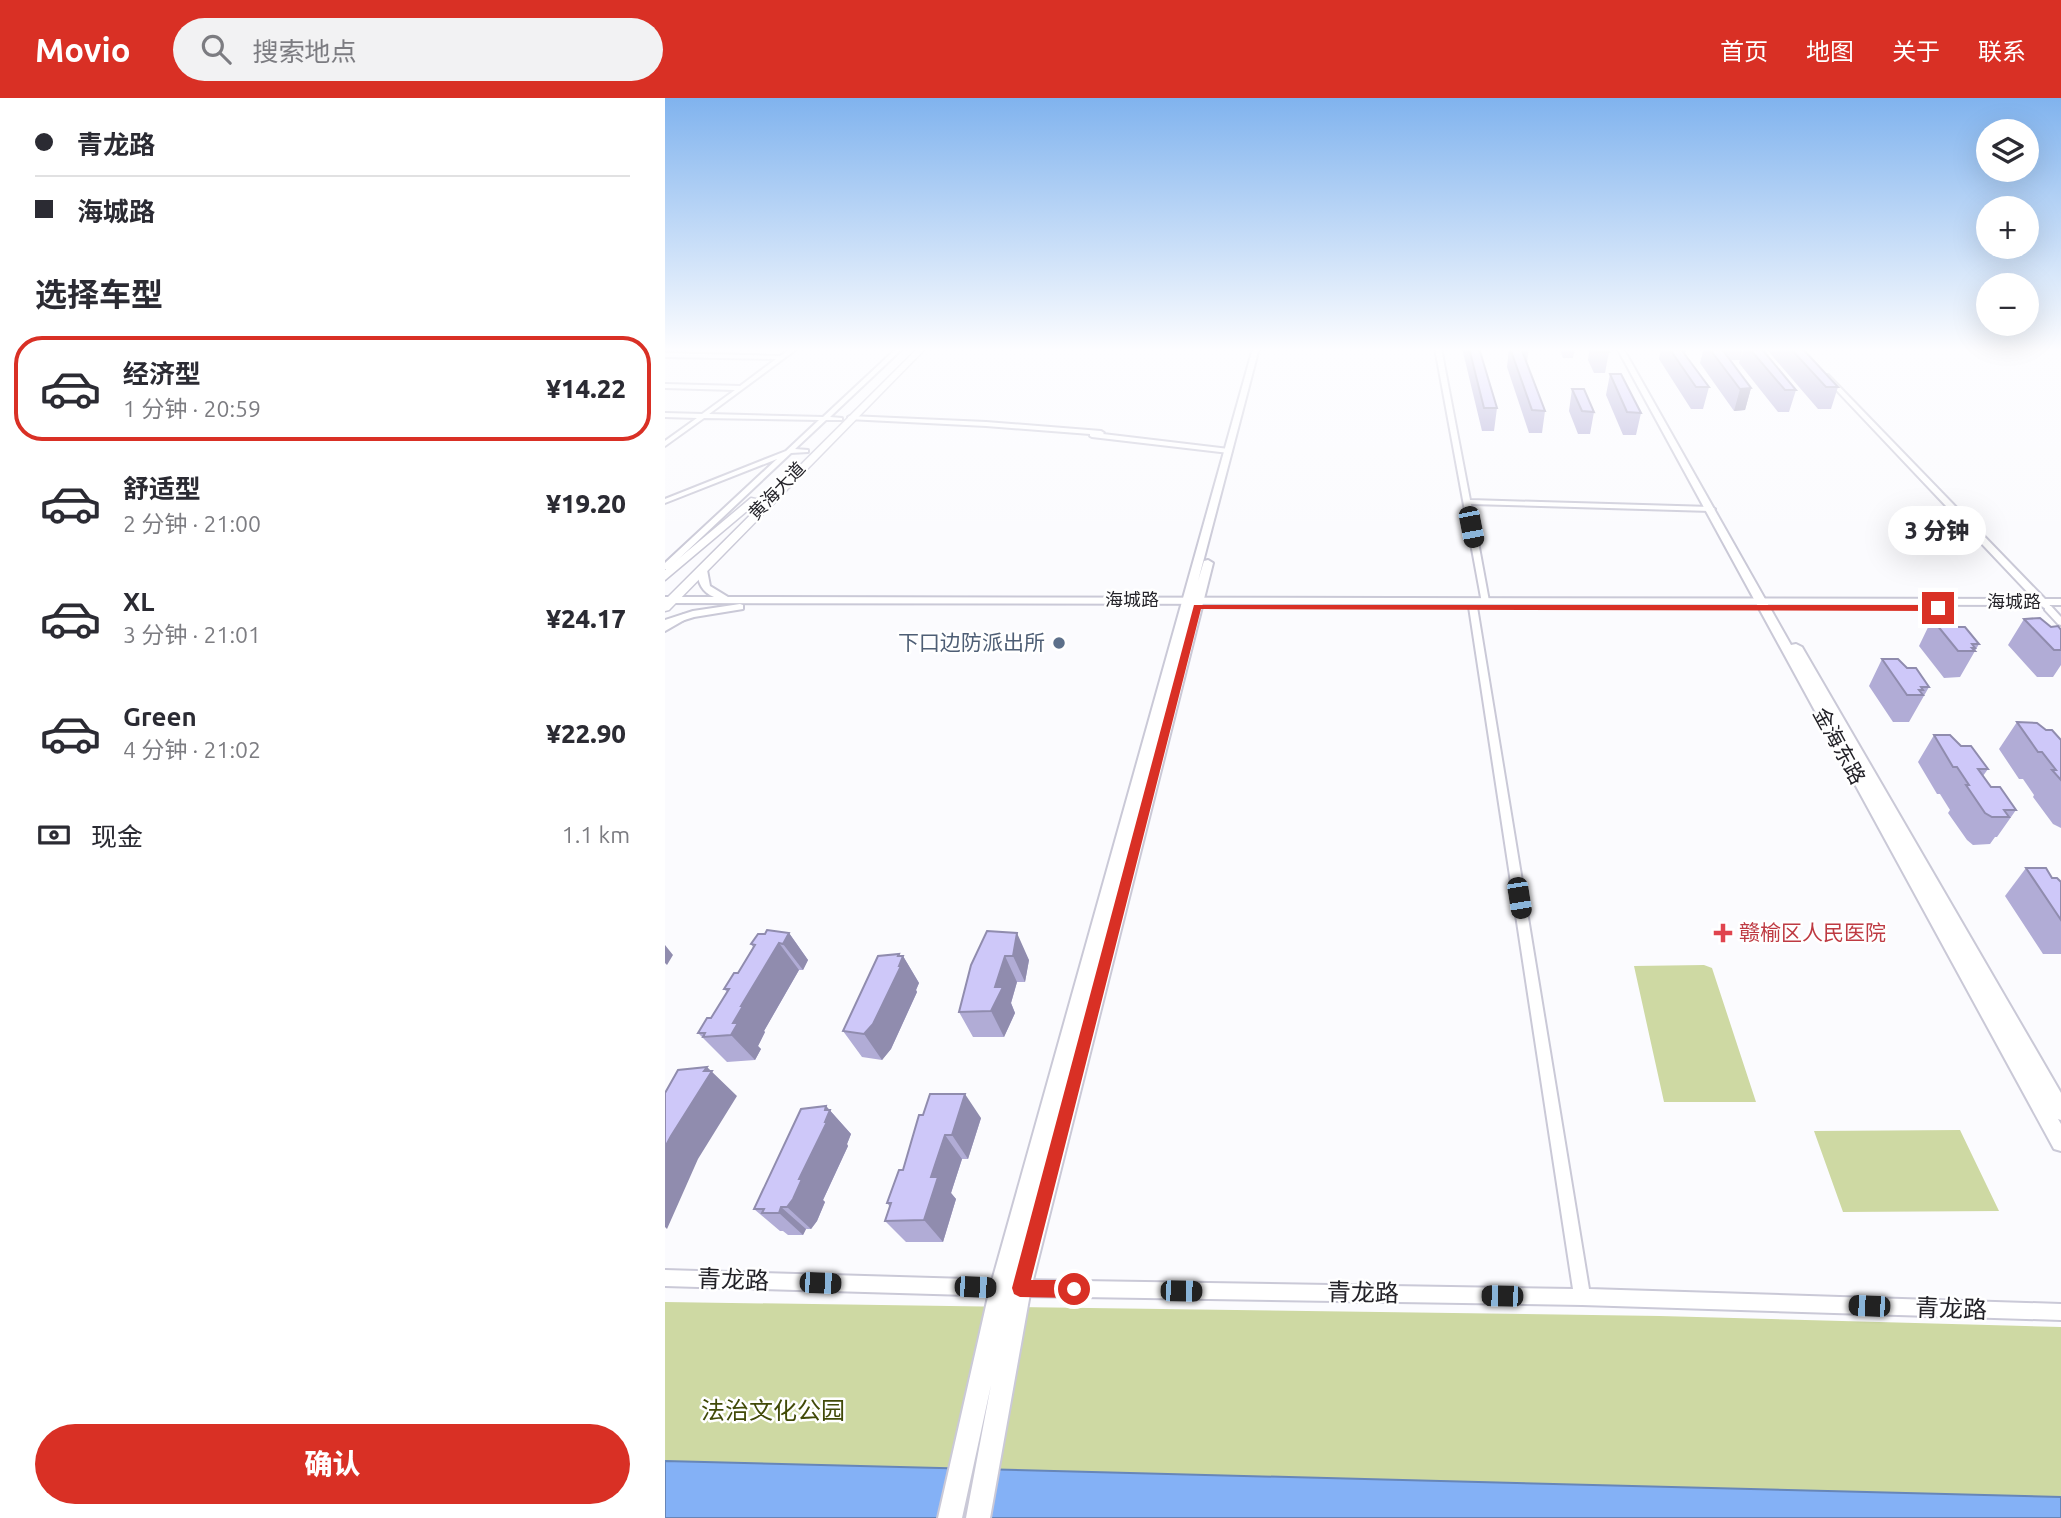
<!DOCTYPE html>
<html lang="zh">
<head>
<meta charset="utf-8">
<style>
	body { margin:0; font-family:Ubuntu,"Noto Sans SC",sans-serif; background:#f2f2f3; color:#2b2b33; height:100vh; display:flex; flex-direction:column; font-size:26px; white-space:nowrap }
	* { box-sizing:border-box; margin:0 }
	p { font-size:23px; color:#7c7c81 }
	.icon { flex:none; width:38px; height:38px; fill:none; stroke:currentColor; stroke-width:2; stroke-linecap:round; stroke-linejoin:round }
	.map { position:relative; flex:1; overflow:hidden }
	.panel { display:flex; flex-direction:column; background:#fff; width:665px }
	.panel>* { flex:none }
	.guide { display:grid; align-content:center; height:154px; padding:0 35px; background:#fff }
	.buttons { position:absolute; left:1311px; top:21px; display:grid; gap:14px }
	.buttons a { display:grid; place-items:center; width:63px; height:63px; border-radius:50%; background:#fff; box-shadow:0 7px 28px #0002; font-size:35px }
	.end { position:absolute; width:32px; height:32px; margin:-16px; border:9px solid #d93025; background:#fff; box-shadow:0 0 0 4px #fff }
	.from { border-radius:50% }
	.bubble { position:absolute; height:49px; border-radius:24px; background:#fff; box-shadow:0 7px 28px #0002; font-size:23px; font-weight:800; line-height:49px; text-align:center }
	.car { position:absolute; width:21px; height:42px; margin:-21px -10px; border-radius:9px; box-shadow:0 0 5px 2px #0007; background:linear-gradient(#222 24%,#8ab4d8 0 40%,#222 0 76%,#8ab4d8 0 86%,#222 0) }
	.guide b { display:flex; align-items:center; gap:24px; height:66px; font-size:26px }
	.guide b+b { border-top:2px solid #e1e1e2 }
	.guide i { width:18px; height:18px; background:#2b2b33 }
	ul { padding:0; list-style:none }
	li { display:flex; align-items:center; gap:21px; height:105px; margin:0 14px 10px; padding:0 21px; border:4px solid transparent; border-radius:28px }
	li div { flex:1 }
	li b { display:block; font-size:26px }
	li em { font-style:normal; font-weight:800 }
	li.active { border-color:#d93025 }
	li>.icon { width:63px; height:63px; stroke-width:1.5 }
	h2 { padding:0 35px; font-size:32px; line-height:84px }
	.pay { display:flex; align-items:center; gap:18px; height:77px; padding:0 35px; font-size:26px }
	.pay p { margin-inline-start:auto }
	.primary-button { display:flex; gap:14px; margin-top:auto; padding:14px 35px }
	.primary-button a { flex:1; height:80px; border-radius:42px; background:#d93025; color:#fff; font-size:28px; font-weight:800; line-height:80px; text-align:center }
	header { display:flex; align-items:center; gap:42px; box-sizing:border-box; height:98px; padding:0 35px; background:#d93025; color:#fff }
	header strong { font-size:33px }
	nav { display:flex; gap:38px; margin-inline-start:auto; font-size:24px }
	.search { width:490px; height:63px; background:#f2f2f3; display:flex; align-items:center; gap:18px; box-sizing:border-box; padding:0 24px; border-radius:38px; color:#7c7c81; font-size:26px }
	main { display:flex; flex:1; min-height:0 }
	.map>svg:first-child { display:block }
	.green { fill:#ced9a3 }
	.water { fill:#84b1f6; stroke:#6786b8; stroke-width:2 }
	.lines { fill:none; stroke-linecap:round; stroke-linejoin:round }
	.minor-casing { stroke:#cac9d7; stroke-width:4 }
	.tertiary-casing { stroke:#cac9d7; stroke-width:4 }
	.secondary-casing { stroke:#cac9d7; stroke-width:4 }
	.primary-casing { stroke:#cac9d7; stroke-width:3 }
	.minor { fill:#fff; fill-rule:evenodd }
	.tertiary { fill:#fff; fill-rule:evenodd }
	.secondary { fill:#fff; fill-rule:evenodd }
	.primary { fill:#fff; fill-rule:evenodd }
	.wall { fill:#b1acd6 }
	.shaded-wall { fill:#908cae }
	.building { fill:#cec8f9; stroke:#908cae; stroke-width:2 }
	.route { fill:#d93025 }
	.service-dot { fill:#5c6f8a; stroke:#fff; stroke-width:2.5 }
	.health-dot { fill:#e0444e; stroke:#fff; stroke-width:2.5 }
	.labels { text-anchor:middle; stroke-width:5; stroke-linejoin:round; paint-order:stroke }
	.far-street-label { font-size:18px; fill:#242329; stroke:#fff }
	.service-label { font-size:21px; fill:#4e5e75; stroke:#fff; text-anchor:end }
	.street-label { font-size:21px; fill:#242329; stroke:#fff }
	.health-label { font-size:21px; fill:#be3a42; stroke:#fff; text-anchor:start }
	.near-street-label { font-size:24px; fill:#242329; stroke:#fff }
	.near-park-label { font-size:24px; fill:#414a08; stroke:#fff }
</style>
</head>
<body>
<header>
<strong>Movio</strong>
<div class="search"><svg class="icon" aria-label="search" viewBox="0 0 24 24"><circle cx="10" cy="10" r="6"/><path d="M15 15l6 6"/></svg>搜索地点</div>
<nav><a>首页</a><a>地图</a><a>关于</a><a>联系</a></nav>
</header>
<main>
<section class="panel">
<div class="guide">
<b><i class="from"></i>青龙路</b>
<b><i></i>海城路</b>
</div>
<h2>选择车型</h2>
<ul>
<li class="active"><svg class="icon" aria-label="car" viewBox="0 0 24 24"><path d="M5 17H2v-5l4-1 3-4h7l3 4 3 1v5h-3M9 17h6M6 11h13"/><circle cx="7" cy="17" r="2"/><circle cx="17" cy="17" r="2"/></svg><div><b>经济型</b><p>1 分钟 · 20:59</p></div><em>¥14.22</em></li>
<li><svg class="icon" aria-label="car" viewBox="0 0 24 24"><path d="M5 17H2v-5l4-1 3-4h7l3 4 3 1v5h-3M9 17h6M6 11h13"/><circle cx="7" cy="17" r="2"/><circle cx="17" cy="17" r="2"/></svg><div><b>舒适型</b><p>2 分钟 · 21:00</p></div><em>¥19.20</em></li>
<li><svg class="icon" aria-label="car" viewBox="0 0 24 24"><path d="M5 17H2v-5l4-1 3-4h7l3 4 3 1v5h-3M9 17h6M6 11h13"/><circle cx="7" cy="17" r="2"/><circle cx="17" cy="17" r="2"/></svg><div><b>XL</b><p>3 分钟 · 21:01</p></div><em>¥24.17</em></li>
<li><svg class="icon" aria-label="car" viewBox="0 0 24 24"><path d="M5 17H2v-5l4-1 3-4h7l3 4 3 1v5h-3M9 17h6M6 11h13"/><circle cx="7" cy="17" r="2"/><circle cx="17" cy="17" r="2"/></svg><div><b>Green</b><p>4 分钟 · 21:02</p></div><em>¥22.90</em></li>
</ul>
<div class="pay"><svg class="icon" aria-label="cash" viewBox="0 0 24 24"><path d="M3 7h18v10H3z"/><circle cx="12" cy="12" r="2"/></svg>现金<p>1.1 km</p></div>
<div class="primary-button"><a>确认</a></div>
</section>
<div class="map">
<svg width="1396" height="1420" viewBox="0 0 1396 1420">
	<rect width="100%" height="100%" fill="#fbfbfe"/>
	<path class="green" d="M1039,867L1047,870L1091,1004H999L969,868Z
		M1295,1032L1334,1113L1178,1114L1149,1033Z
		M0,1204L995,1218L1396,1229V1420H0Z"/>
	<path class="water" d="M0,1363L1396,1399V1420H0Z"/>
	<g class="lines">
		<g class="minor-casing">
			<path id="minor" d="M127,250H133L44,316L158,319L232,250H238L165,319L177,320V322H161L130,351L143,352V354L126,355L3,471H0V465L112,361L0,405V401L121,353L154,322L39,320L0,348V343L32,320L0,319V315L37,316L70,292L0,290V286L75,288L111,261L0,259V255L115,258Z
				M770,250H776L805,402L1046,409L1050,411L1046,413L806,406L824,503L820,505H817Z
				M185,318L321,324L436,333L439,335L438,336L564,351L567,353L564,355L427,339L425,338V336L321,328L183,321V319Z
				M805,507H811L812,509L924,1191L1396,1206V1222L917,1207L353,1198L347,1196L345,1190L347,1184L353,1182L908,1191L804,509Z
				M1380,508H1386L1396,519V527L1393,526L1380,512Z
				M19,516H22L26,518L0,533V527Z
				M0,1172L337,1182L343,1184L345,1190L343,1196L337,1198L0,1188Z"/>
		</g>
		<g class="tertiary-casing">
			<path id="tertiary" d="M1159,277H1163L1380,501H1396V507H1385L1384,510L1381,511L1375,507L0,505V499H49C37,494 33,485 32,472L37,469L42,472L45,488L63,499L1369,501L1159,279Z
				M75,506L78,507V511L29,519L0,528V522L28,513Z"/>
		</g>
		<g class="secondary-casing">
			<path id="secondary" d="M588,250H594L533,483L539,463L543,462L548,465L366,1190L325,1420H301L326,1287L297,1420H273L325,1190Z
				M952,250H958L1126,547L1131,546L1137,549L1396,995V1022L1393,1021L1396,1026V1053L1389,1051Z"/>
		</g>
		<g class="primary-casing">
			<path id="primary" d="M253,250H261L4,512L0,513V502Z
				M86,400L95,402L0,482V472Z"/>
		</g>
		<use href="#minor" class="minor"/>
		<use href="#tertiary" class="tertiary"/>
		<use href="#secondary" class="secondary"/>
		<use href="#primary" class="primary"/>
	</g>
	<path class="wall" d="M797,250H814L832,310L829,333H817Z
		M844,250H864L862,264H861L880,313L877,335H864L842,269Z
		M894,250H910L908,260H898Z
		M925,250H941L944,254L940,275H929L923,262Z
		M996,250H1019L1021,253L1020,256L1044,289L1038,311H1026L994,261Z
		M1039,250H1078L1075,262H1066L1086,290L1080,312L1069,313L1035,265Z
		M1079,250H1096L1131,292L1124,314H1113L1074,265Z
		M1104,250H1137L1173,289L1166,311H1153L1103,253Z
		M945,276L976,315L971,337H958L941,297Z
		M907,291L929,314L925,336H913L904,313Z
		M1267,521L1314,546L1295,579L1279,580L1254,548Z
		M1359,521L1396,532V567L1388,579H1372L1343,547Z
		M1217,561L1264,589L1244,624H1228L1204,588Z
		M1352,624L1396,642V730L1388,726L1368,699L1369,697L1358,681H1354L1334,651Z
		M1269,637L1323,671L1318,678L1326,689L1351,712L1332,739H1330L1325,746L1308,747L1302,742L1283,715L1285,712L1275,696H1272L1253,664Z
		M1361,770L1387,780L1396,784V856H1378L1340,798Z
		M322,833L364,862L360,884H352L346,905L350,915L339,939H308L294,914Z
		M124,835L143,862L138,872H134L99,933L100,934L93,948L96,951L90,962L62,964L33,935L46,920L62,894L59,891L73,875L88,849L86,846Z
		M236,858H238L254,885L251,892L252,894L226,951L217,962L197,959L178,933Z
		M161,1008L186,1036L182,1046L183,1048L158,1102L160,1104L152,1123L146,1131H141L138,1137H123L118,1133H115L89,1111Z
		M254,1017L316,1020L303,1061H297L286,1095L291,1101L278,1144H241L220,1123L225,1109L222,1105L238,1072Z"/>
	<path class="shaded-wall" d="M1086,290L1080,312L1069,313L1075,291Z
		M124,835L143,862L138,872L118,846Z
		M352,835L364,862L360,884L348,858Z
		M114,845L134,872L99,933L100,934L93,948L96,951L90,962L66,937L68,925L76,908Z
		M0,847L8,857L2,867L0,865Z
		M234,856L237,860L238,858L254,885L251,892L252,894L226,951L217,962L199,936L234,868L233,858Z
		M340,858L352,884L346,905L350,915L339,939L326,913L330,889Z
		M42,969L72,998L33,1061L2,1131L0,1129V1049Z
		M300,996L316,1020L303,1061L287,1037Z
		M161,1008L186,1036L182,1046L183,1048L158,1102L160,1104L152,1123L146,1131L122,1109L160,1024V1012Z
		M280,1037L297,1061L286,1095L291,1101L278,1144L259,1122L266,1079Z
		M116,1109L141,1131L138,1137L114,1115Z"/>
	<path class="building" d="M804,250H814L832,310H819Z
		M845,250H856L880,313L867,312Z
		M930,250H941L944,254H932Z
		M1004,250H1015L1044,289H1031Z
		M1044,250H1056L1086,290L1075,291Z
		M1084,250H1096L1131,292H1120Z
		M1125,250H1137L1173,289H1161Z
		M945,276H956L976,315L962,314Z
		M907,291H919L929,314L917,313Z
		M1375,520L1386,529L1393,528L1396,532V552H1389L1359,521Z
		M1267,521H1283L1293,529H1300L1314,546H1307L1310,550H1307L1310,553H1293Z
		M1217,561H1233L1242,570H1251L1264,589H1256L1258,592H1254L1258,597H1242Z
		M1352,624L1372,625L1381,632H1387L1396,642V682L1387,672H1391L1377,654H1373Z
		M1269,637H1285L1296,648H1306L1323,671H1313L1326,689H1335L1351,712H1339L1344,719H1327L1320,715L1301,687H1304L1292,669H1288Z
		M1361,770H1381L1387,780H1392L1396,784V822Z
		M102,832L124,835L118,846L114,845L76,908H78L68,925H73L66,937L38,939L40,935H33L42,920H46L64,891H59L69,875H73L90,847L86,846L93,836H100Z
		M322,833L352,835L348,858H340L330,889H338L326,913L294,914L306,867Z
		M234,856L233,858H238L234,868H236L208,926L199,936L178,933L213,858Z
		M42,969L39,973H47L6,1038L0,1049V995L13,972Z
		M265,996H300L287,1037H280L266,1079H273L259,1122L220,1123L226,1105H222L234,1072H238L254,1017H258Z
		M161,1008L160,1012H165L160,1024H162L134,1081H137L128,1101L122,1109H116L114,1115H97L99,1111H89L136,1011Z"/>
	<linearGradient id="sky" x2="0" y2="1"><stop stop-color="#80b3ee"/><stop offset="0.56" stop-color="#fdfdff"/><stop offset="1" stop-color="#fdfdff" stop-opacity="0"/></linearGradient>
	<rect width="1396" height="449" fill="url(#sky)"/>
	<path class="route" d="M529,507H1273L1278,510L1273,513L536,511L366,1182H409L415,1185L417,1191L415,1197L409,1200L355,1199L349,1196L347,1190Z"/>
	<circle class="service-dot" cx="394" cy="545" r="7"/>
	<path class="health-dot" d="M1054.5 824.5h7v7h7v7h-7v7h-7v-7h-7v-7h7z"/>
	<g class="labels">
		<g class="far-street-label">
			<text transform="translate(112 393) rotate(-46)" y="6">黄海大道</text>
			<text x="467" y="508">海城路</text>
			<text x="1349" y="510">海城路</text>
		</g>
		<g class="service-label">
			<text x="380" y="552">下口边防派出所</text>
		</g>
		<g class="street-label">
			<text transform="translate(1174 648) rotate(61)" y="7">金海东路</text>
		</g>
		<g class="health-label">
			<text x="1074" y="842">赣榆区人民医院</text>
		</g>
		<g class="near-street-label">
			<text transform="translate(68 1182) rotate(2)" y="8">青龙路</text>
			<text transform="translate(698 1195) rotate(1)" y="8">青龙路</text>
			<text transform="translate(1286 1211) rotate(2)" y="8">青龙路</text>
		</g>
		<g class="near-park-label">
			<text x="108" y="1321">法治文化公园</text>
		</g>
	</g>
</svg>
<div class="buttons">
<a><svg class="icon" aria-label="layers" viewBox="0 0 24 24"><path d="M12 4l9 5-9 5-9-5zM3 14l9 5 9-5"/></svg></a>
<a>+</a>
<a>−</a>
</div>
<i class="end from" style="left:409px;top:1191px"></i>
<i class="end" style="left:1273px;top:510px"></i>
<div class="bubble" style="left:1223px;top:408px;width:98px">3 分钟</div>
<i class="car" style="left:806px;top:429px;rotate:169deg"></i>
<i class="car" style="left:854px;top:800px;rotate:171deg"></i>
<i class="car" style="left:155px;top:1185px;rotate:92deg"></i>
<i class="car" style="left:310px;top:1189px;rotate:92deg"></i>
<i class="car" style="left:516px;top:1193px;rotate:91deg"></i>
<i class="car" style="left:837px;top:1198px;rotate:271deg"></i>
<i class="car" style="left:1204px;top:1208px;rotate:272deg"></i>
</div>
</main>
</body>
</html>
